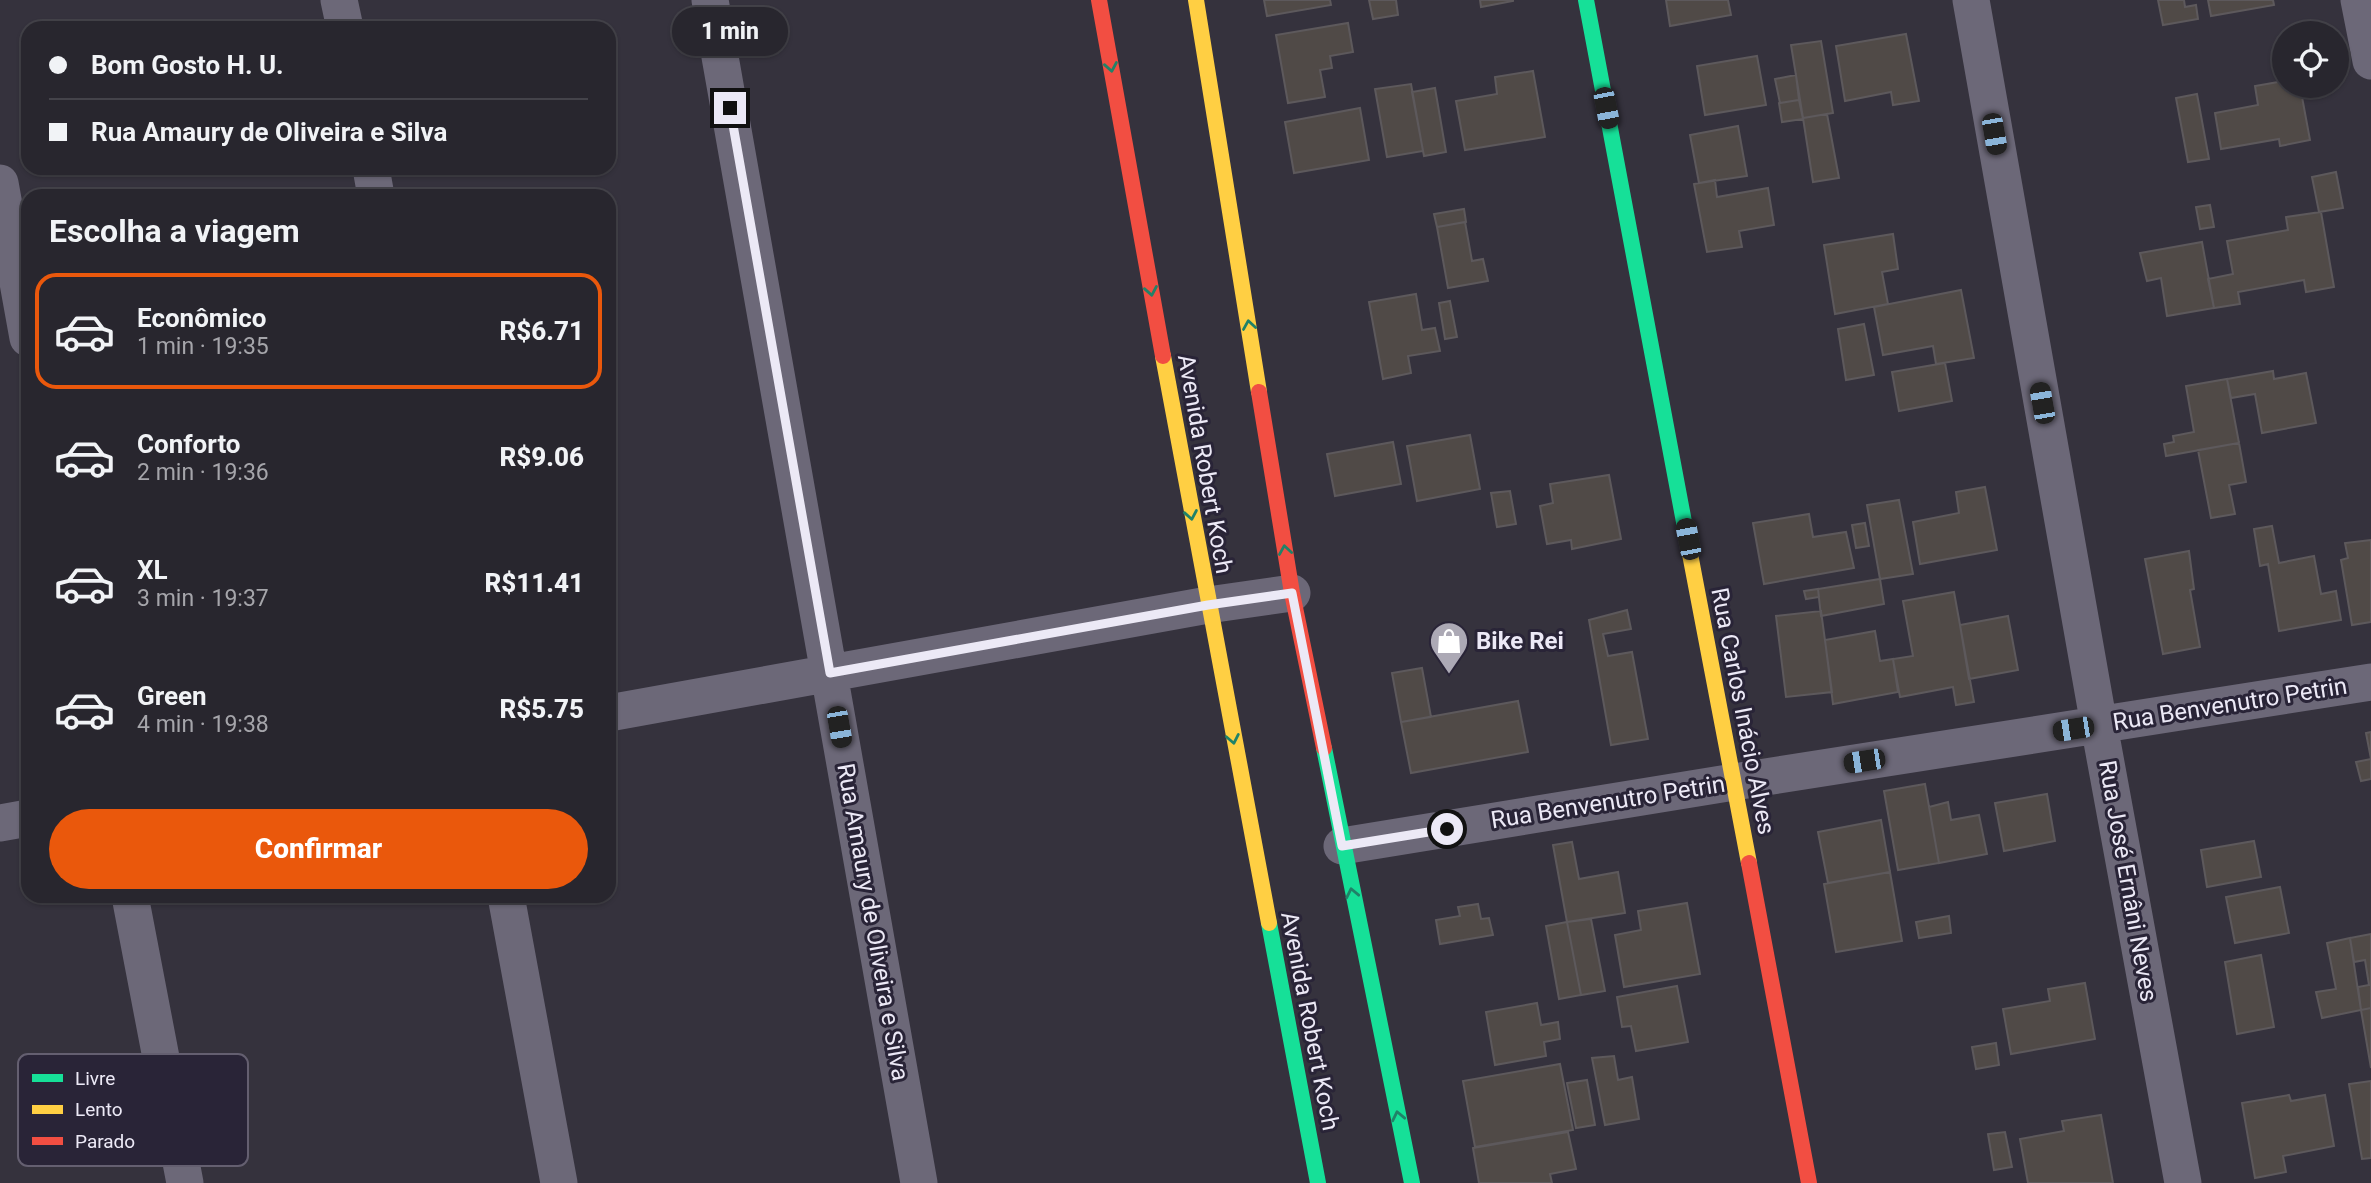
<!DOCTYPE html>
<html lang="pt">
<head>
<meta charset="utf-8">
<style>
	body { margin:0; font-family:Roboto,sans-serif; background:#34323a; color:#f1f3f6; height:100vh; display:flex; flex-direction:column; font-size:26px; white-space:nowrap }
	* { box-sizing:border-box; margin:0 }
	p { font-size:23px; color:#a5a5aa }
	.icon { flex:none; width:38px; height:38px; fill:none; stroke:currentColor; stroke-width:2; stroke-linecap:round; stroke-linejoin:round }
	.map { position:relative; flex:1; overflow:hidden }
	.drawer { position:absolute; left:21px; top:189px; width:595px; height:714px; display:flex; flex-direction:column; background:#28262e; border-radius:21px; box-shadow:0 2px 5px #0004,0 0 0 2px #44434a }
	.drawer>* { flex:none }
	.guide { position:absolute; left:21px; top:21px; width:595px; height:154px; border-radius:21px; box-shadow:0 2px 5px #0004,0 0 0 2px #44434a; display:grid; align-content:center; height:154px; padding:0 28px; background:#28262e }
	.controls { position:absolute; left:2272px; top:21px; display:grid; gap:14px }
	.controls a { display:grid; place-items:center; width:77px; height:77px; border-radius:50%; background:#28262e; box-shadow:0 2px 5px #0004,0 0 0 2px #44434a; font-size:35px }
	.end { position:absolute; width:32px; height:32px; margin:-16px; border:9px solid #ece9f6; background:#111; box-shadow:0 0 0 4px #111 }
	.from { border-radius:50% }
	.bubble { position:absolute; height:49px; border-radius:24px; background:#28262e; box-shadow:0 2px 5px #0004,0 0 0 2px #44434a; font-size:23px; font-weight:800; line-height:49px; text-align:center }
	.car { position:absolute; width:21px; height:42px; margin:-21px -10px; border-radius:9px; box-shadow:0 0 5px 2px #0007; background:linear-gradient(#222 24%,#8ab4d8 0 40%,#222 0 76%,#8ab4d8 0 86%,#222 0) }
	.guide b { display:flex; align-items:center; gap:24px; height:66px; font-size:26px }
	.guide b+b { border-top:2px solid #44434a }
	.guide i { width:18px; height:18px; background:#f1f3f6 }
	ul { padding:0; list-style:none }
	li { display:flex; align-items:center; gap:21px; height:116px; margin:0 14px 10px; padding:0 14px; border:4px solid transparent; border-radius:21px }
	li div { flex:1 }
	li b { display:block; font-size:26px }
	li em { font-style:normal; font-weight:800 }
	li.active { border-color:#ea580c }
	li>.icon { width:63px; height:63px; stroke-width:1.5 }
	h2 { padding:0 28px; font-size:32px; line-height:84px }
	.cta { display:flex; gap:14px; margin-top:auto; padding:14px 28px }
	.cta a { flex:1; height:80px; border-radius:42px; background:#ea580c; color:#fff; font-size:28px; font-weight:800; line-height:80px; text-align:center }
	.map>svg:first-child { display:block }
	.building { fill:#504a47; stroke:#5d595c; stroke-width:2 }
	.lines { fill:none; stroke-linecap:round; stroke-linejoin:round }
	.street { stroke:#6c6878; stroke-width:37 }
	.fast { stroke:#16e098; stroke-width:16 }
	.slow { stroke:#ffcf43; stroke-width:16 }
	.jam { stroke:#f24e42; stroke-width:16 }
	.oneway { stroke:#208268 }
	.route { stroke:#ece9f6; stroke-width:9 }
	.labels { text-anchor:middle; stroke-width:6; stroke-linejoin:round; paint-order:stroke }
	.street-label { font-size:24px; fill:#ece9f6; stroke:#292437 }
	.poi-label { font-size:24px; font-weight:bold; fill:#ece9f6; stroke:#292437; text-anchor:start }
	.key { fill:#292437; stroke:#645f70; stroke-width:2 }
	.key-label { font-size:19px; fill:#ece9f6 }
</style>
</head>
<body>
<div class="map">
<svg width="2371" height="1183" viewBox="0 0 2371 1183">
	<rect width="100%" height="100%" fill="#35323d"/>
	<path class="building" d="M1264,0H1330L1331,5L1267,16Z
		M1369,0H1396L1398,15L1373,19Z
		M1480,0H1513V1L1481,7Z
		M1666,0H1728L1731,15L1670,26Z
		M2158,0H2184L2185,7L2196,5L2198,19L2163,25Z
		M2208,0H2273L2274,5L2211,16Z
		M1348,23L1353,52L1330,56L1332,68L1320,70L1325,97L1288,103L1276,35Z
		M1906,34L1919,101L1893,105L1891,92L1845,101L1836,46Z
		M1821,41L1833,113L1803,118L1791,45Z
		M1757,56L1766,105L1705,115L1697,66Z
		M1533,71L1545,137L1465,150L1456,101L1497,94L1495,77Z
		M1796,75L1799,100L1780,103L1775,79Z
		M2284,81V86H2300L2310,140L2280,146L2279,139L2221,149L2215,113L2258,105L2255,86Z
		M1411,84L1423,151L1387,157L1375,89Z
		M1435,88L1446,152L1424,156L1412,92Z
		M2197,94L2209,159L2188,162L2176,98Z
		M1799,100L1803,119L1782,122L1779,103Z
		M1360,108L1369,160L1294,173L1285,122Z
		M1827,114L1839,178L1813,182L1803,118Z
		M1738,126L1747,176L1699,183L1690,135Z
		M2336,172L2343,208L2319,212L2312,177Z
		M1715,180L1717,197L1768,188L1774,225L1739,231L1742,247L1707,252L1694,184Z
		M2210,205L2214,227L2200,229L2196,207Z
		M1464,209L1466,222L1437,227L1434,214Z
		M2321,212L2334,287L2306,292L2304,280L2238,292L2240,304L2214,308L2208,279L2233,274L2227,241L2288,230L2286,217Z
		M1465,222L1472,261L1483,259L1488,281L1448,288L1437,227Z
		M1893,234L1898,269L1882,272L1888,304L1835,314L1824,245Z
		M2202,242L2214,308L2167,316L2161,278L2147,281L2140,253Z
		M1961,290L1974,358L1936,364L1933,346L1883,355L1874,307Z
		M1416,294L1422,330L1435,328L1440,351L1408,356L1411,373L1383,379L1369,302Z
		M1450,301L1457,337L1445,339L1439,303Z
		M1864,324L1874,375L1846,380L1838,329Z
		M1945,363L1952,401L1899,411L1892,372Z
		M2273,371L2274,379L2306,373L2316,423L2262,433L2255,394L2231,398L2227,379Z
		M2227,379L2239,443L2166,456L2164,444L2174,442L2173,436L2194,432L2186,386Z
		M1470,435L1480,489L1417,501L1407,446Z
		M1393,442L1401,484L1335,496L1327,454Z
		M2239,443L2246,482L2229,485L2235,514L2211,518L2198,450Z
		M1609,475L1621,539L1572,549L1571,540L1547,544L1540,506L1553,503L1550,484Z
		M1985,487L1997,550L1920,564L1913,522L1959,513L1956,492Z
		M1510,491L1516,524L1497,527L1491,493Z
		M1899,500L1913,574L1880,579L1867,505Z
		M1809,514L1813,537L1846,532L1854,568L1764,584L1753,523Z
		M1865,523L1869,546L1856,548L1852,525Z
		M2272,526L2279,563L2314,556L2321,594L2336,591L2341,620L2279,631L2268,564L2260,566L2254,529Z
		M2371,540V622L2352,625L2341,560L2348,558L2345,543Z
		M2189,551L2194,589L2190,590L2200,647L2163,654L2145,559Z
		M1880,579L1884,604L1821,616L1818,589Z
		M1818,589L1819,597L1806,599L1804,591Z
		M1954,592L1974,702L1956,705L1953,687L1900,697L1893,659L1913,656L1903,601Z
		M1627,610L1631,629L1603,634L1608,656L1632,652L1648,739L1611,745L1589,620Z
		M1821,611L1832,692L1786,697L1776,616Z
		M2008,616L2018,670L1969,679L1960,625Z
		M1875,631L1880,661L1893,659L1898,692L1833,704L1825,640Z
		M1422,668L1431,717L1401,722L1392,673Z
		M1518,701L1528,752L1411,773L1401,722Z
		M2371,732V779L2361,781L2356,762L2371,759L2366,733Z
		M1925,784L1939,863L1898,870L1884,791Z
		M2047,794L2055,841L2004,851L1995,803Z
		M1948,802L1951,820L1979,815L1987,854L1939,863L1929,807Z
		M1881,820L1890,872L1828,883L1818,832Z
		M2254,841L2261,877L2207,887L2201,850Z
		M1572,842L1579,879L1618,872L1625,913L1567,922L1553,845Z
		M1890,872L1902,941L1836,952L1824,884Z
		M2280,887L2289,933L2235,943L2226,897Z
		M1687,903L1700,974L1624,987L1615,935L1641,930L1638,911Z
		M1478,904L1481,919L1489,918L1493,935L1440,944L1436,920L1460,916L1458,907Z
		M1949,916L1951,933L1919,938L1916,922Z
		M1591,919L1605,991L1581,995L1567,922Z
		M1567,922L1581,995L1559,999L1546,926Z
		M2371,934V1008L2361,1010L2358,987L2369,985L2365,960L2354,962L2350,938Z
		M2350,938L2361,1010L2322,1018L2316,992L2336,989L2327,943Z
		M2261,955L2274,1027L2237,1034L2225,962Z
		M2085,983L2095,1039L2011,1054L2003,1009L2050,1001L2048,989Z
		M1677,986L1688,1042L1636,1051L1631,1026L1622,1027L1617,997Z
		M1537,1003L1541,1025L1558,1022L1560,1039L1544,1042L1546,1056L1495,1065L1486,1012Z
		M2371,1008V1068L2361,1010Z
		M1996,1043L1999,1065L1976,1069L1972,1047Z
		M1614,1056L1618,1080L1632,1077L1639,1119L1605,1125L1592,1058Z
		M1560,1064L1573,1130L1475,1147L1463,1081Z
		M1587,1080L1595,1125L1576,1128L1567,1083Z
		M2371,1081V1158L2362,1159L2349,1084Z
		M2289,1095L2291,1101L2325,1095L2334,1146L2283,1156L2286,1172L2255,1178L2242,1103Z
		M2101,1115L2113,1183H2028L2020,1139L2064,1131L2062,1121Z
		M1568,1132L1576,1169L1550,1174L1552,1183H1479L1473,1148Z
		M2005,1132L2012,1167L1994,1170L1988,1134Z"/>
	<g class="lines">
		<path class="street" d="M339,0L345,28
			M710,0L919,1183
			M1971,0L2099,725L2183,1183
			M2359,0L2371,61
			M371,168L376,196
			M0,183L28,338
			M609,713L1208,605L1292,593
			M0,823L28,818
			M1342,846L1734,782L2371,682
			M130,896L185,1183
			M506,896L559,1183"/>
		<path class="fast" d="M1586,0L1690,554
			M1324,748L1412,1183
			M1269,923L1318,1183"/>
		<path class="slow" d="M1196,0L1259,392
			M1163,356L1269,923
			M1690,554L1749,863"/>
		<path class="jam" d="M1099,0L1163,356
			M1259,392L1292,593L1324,748
			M1749,863L1809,1183"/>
	</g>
	<defs><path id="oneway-chevron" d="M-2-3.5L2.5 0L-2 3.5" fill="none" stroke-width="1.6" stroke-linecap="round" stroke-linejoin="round" transform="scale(1.75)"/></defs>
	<g class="oneway">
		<use href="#oneway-chevron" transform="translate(1111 67) rotate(80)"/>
		<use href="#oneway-chevron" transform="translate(1151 291) rotate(80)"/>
		<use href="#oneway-chevron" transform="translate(1249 325) rotate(-99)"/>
		<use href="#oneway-chevron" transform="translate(1191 515) rotate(80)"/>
		<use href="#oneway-chevron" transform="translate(1285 550) rotate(-99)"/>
		<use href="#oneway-chevron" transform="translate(1233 739) rotate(79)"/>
		<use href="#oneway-chevron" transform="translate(1352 893) rotate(-102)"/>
		<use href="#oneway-chevron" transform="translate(1398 1116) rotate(-102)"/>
	</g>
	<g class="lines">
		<path class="route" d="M730,108L830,673L1208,605L1292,593L1342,846L1447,829"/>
	</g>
	<defs>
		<g id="shop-pin" transform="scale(2.0125)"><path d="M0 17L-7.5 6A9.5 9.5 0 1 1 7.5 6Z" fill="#aca9b5" stroke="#292437"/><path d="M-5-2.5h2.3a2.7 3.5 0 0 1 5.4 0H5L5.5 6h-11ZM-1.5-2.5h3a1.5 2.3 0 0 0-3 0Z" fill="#fff"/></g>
	</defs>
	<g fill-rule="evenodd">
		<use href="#shop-pin" x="1449" y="641"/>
	</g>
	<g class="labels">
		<g class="street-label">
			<text transform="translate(1205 464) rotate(80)" y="8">Avenida Robert Koch</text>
			<text transform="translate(2230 704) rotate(-9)" y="8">Rua Benvenutro Petrin</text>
			<text transform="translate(1743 711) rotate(79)" y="8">Rua Carlos Inácio Alves</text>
			<text transform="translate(1608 802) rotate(-9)" y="8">Rua Benvenutro Petrin</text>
			<text transform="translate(2128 881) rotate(80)" y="8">Rua José Ernâni Neves</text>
			<text transform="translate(873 922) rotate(80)" y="8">Rua Amaury de Oliveira e Silva</text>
			<text transform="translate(1310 1021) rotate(79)" y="8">Avenida Robert Koch</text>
		</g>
		<g class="poi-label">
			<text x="1476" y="649">Bike Rei</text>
		</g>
	</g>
	<rect x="18" y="1054" width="230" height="112" rx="10" class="key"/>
	<rect x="32" y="1074" width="31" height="8" fill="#16e098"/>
	<rect x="32" y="1105" width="31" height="9" fill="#ffcf43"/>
	<rect x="32" y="1137" width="31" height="8" fill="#f24e42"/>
	<g class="key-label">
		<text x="75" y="1085">Livre</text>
		<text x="75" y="1116">Lento</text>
		<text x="75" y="1148">Parado</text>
	</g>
</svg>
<div class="controls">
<a><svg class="icon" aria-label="locate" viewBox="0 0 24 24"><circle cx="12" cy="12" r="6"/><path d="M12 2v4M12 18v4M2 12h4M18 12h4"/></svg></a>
</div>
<i class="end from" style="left:1447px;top:829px"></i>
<i class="end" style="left:730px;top:108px"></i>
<div class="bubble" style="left:672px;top:7px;width:116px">1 min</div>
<i class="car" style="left:1606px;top:108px;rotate:169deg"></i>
<i class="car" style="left:1994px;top:134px;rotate:170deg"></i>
<i class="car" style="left:2042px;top:403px;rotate:350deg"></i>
<i class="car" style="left:1688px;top:539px;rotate:349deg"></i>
<i class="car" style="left:839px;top:727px;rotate:170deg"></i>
<i class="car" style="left:2073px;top:729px;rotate:261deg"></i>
<i class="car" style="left:1864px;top:761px;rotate:261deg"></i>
<div class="guide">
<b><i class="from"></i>Bom Gosto H. U.</b>
<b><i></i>Rua Amaury de Oliveira e Silva</b>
</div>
<section class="drawer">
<h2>Escolha a viagem</h2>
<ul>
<li class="active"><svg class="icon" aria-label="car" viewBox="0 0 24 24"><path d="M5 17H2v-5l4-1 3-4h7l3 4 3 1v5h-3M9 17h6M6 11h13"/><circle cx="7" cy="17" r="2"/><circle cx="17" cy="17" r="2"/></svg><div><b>Econômico</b><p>1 min · 19:35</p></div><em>R$6.71</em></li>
<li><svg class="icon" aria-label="car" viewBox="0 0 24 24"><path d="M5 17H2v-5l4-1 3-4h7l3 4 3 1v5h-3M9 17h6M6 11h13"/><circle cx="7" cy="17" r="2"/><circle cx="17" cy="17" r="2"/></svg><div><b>Conforto</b><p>2 min · 19:36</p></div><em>R$9.06</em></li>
<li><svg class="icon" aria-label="car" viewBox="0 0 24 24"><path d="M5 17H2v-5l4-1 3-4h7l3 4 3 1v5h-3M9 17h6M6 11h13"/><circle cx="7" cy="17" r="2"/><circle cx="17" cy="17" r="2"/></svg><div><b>XL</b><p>3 min · 19:37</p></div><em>R$11.41</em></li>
<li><svg class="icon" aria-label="car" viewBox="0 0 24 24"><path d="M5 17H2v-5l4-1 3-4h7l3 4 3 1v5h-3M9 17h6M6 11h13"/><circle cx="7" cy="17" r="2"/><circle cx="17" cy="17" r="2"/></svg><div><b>Green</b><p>4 min · 19:38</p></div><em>R$5.75</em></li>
</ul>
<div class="cta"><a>Confirmar</a></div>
</section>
</div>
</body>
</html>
